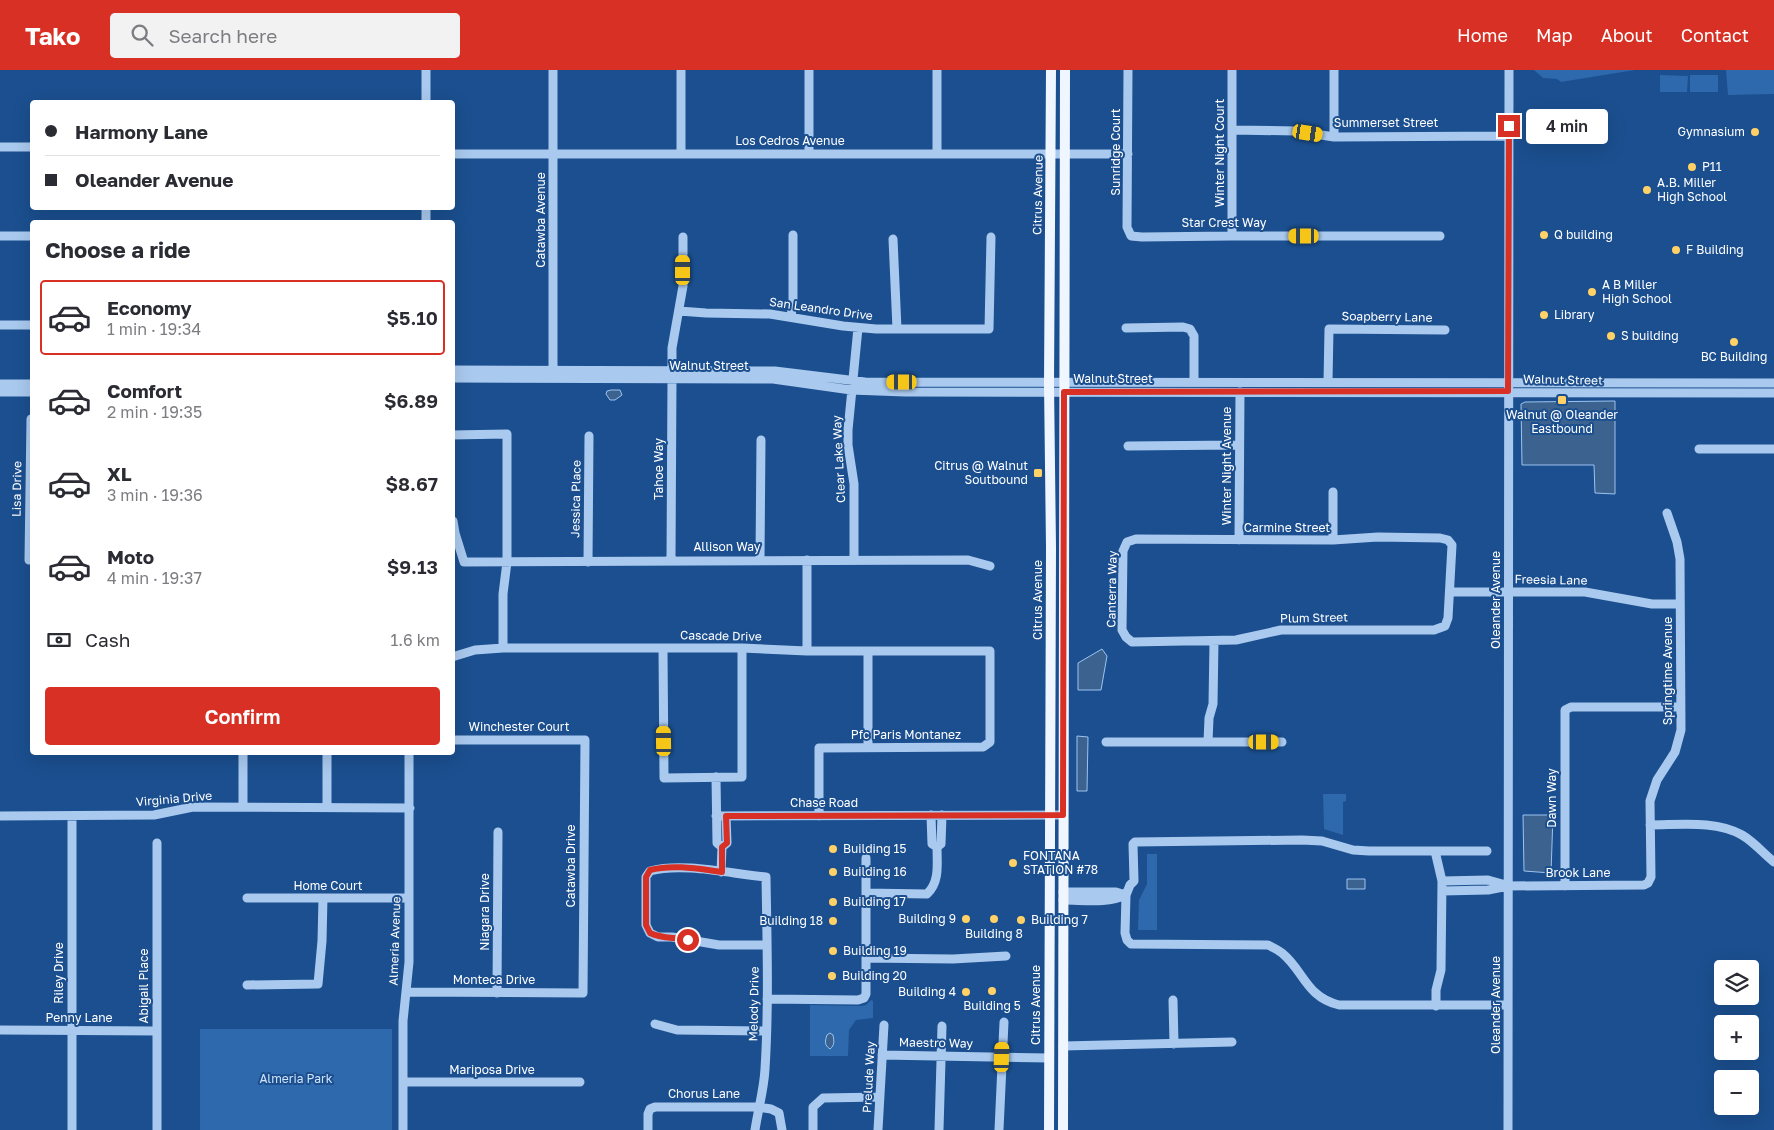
<!DOCTYPE html>
<html lang="en">
<head>
<meta charset="utf-8">
<style>
	body { margin:0; font-family:"Golos Text",sans-serif; background:#f2f2f3; color:#2b2b33; height:100vh; display:flex; flex-direction:column; font-size:19px; white-space:nowrap }
	* { box-sizing:border-box; margin:0 }
	p { font-size:16px; color:#7c7c81 }
	.icon { flex:none; width:28px; height:28px; fill:none; stroke:currentColor; stroke-width:2; stroke-linecap:round; stroke-linejoin:round }
	.map { position:relative; flex:1; overflow:hidden }
	.details { position:absolute; left:30px; top:150px; width:425px; height:535px; display:flex; flex-direction:column; background:#fff; border-radius:5px; box-shadow:0 5px 20px #0002 }
	.details>* { flex:none }
	.hud { position:absolute; left:30px; top:30px; width:425px; height:110px; border-radius:5px; box-shadow:0 5px 20px #0002; display:grid; align-content:center; height:110px; padding:0 15px; background:#fff }
	.controls { position:absolute; left:1714px; top:890px; display:grid; gap:10px }
	.controls a { display:grid; place-items:center; width:45px; height:45px; border-radius:5px; background:#fff; box-shadow:0 5px 20px #0002; font-size:25px }
	.end { position:absolute; width:22px; height:22px; margin:-11px; border:6px solid #d93025; background:#fff; box-shadow:0 0 0 2px #fff }
	.from { border-radius:50% }
	.bubble { position:absolute; height:35px; border-radius:5px; background:#fff; box-shadow:0 5px 20px #0002; font-size:16px; font-weight:600; line-height:35px; text-align:center }
	.car { position:absolute; width:15px; height:30px; margin:-15px -8px; border-radius:6px; box-shadow:0 0 4px 1px #0007; background:linear-gradient(#f5c518 24%,#345 0 40%,#f5c518 0 76%,#345 0 86%,#f5c518 0) }
	.hud b { display:flex; align-items:center; gap:18px; height:48px; font-size:19px }
	.hud b+b { border-top:1px solid #e1e1e2 }
	.hud i { width:12px; height:12px; background:#2b2b33 }
	ul { padding:0; list-style:none }
	li { display:flex; align-items:center; gap:15px; height:75px; margin:0 10px 8px; padding:0 5px; border:2px solid transparent; border-radius:5px }
	li div { flex:1 }
	li b { display:block; font-size:19px }
	li em { font-style:normal; font-weight:600 }
	li.active { border-color:#d93025 }
	li>.icon { width:45px; height:45px; stroke-width:1.5 }
	h2 { padding:0 15px; font-size:22px; line-height:60px }
	.pay { display:flex; align-items:center; gap:12px; height:55px; padding:0 15px; font-size:19px }
	.pay p { margin-inline-start:auto }
	.action { display:flex; gap:10px; margin-top:auto; padding:10px 15px }
	.action a { flex:1; height:58px; border-radius:5px; background:#d93025; color:#fff; font-size:20px; font-weight:600; line-height:58px; text-align:center }
	header { display:flex; align-items:center; gap:30px; box-sizing:border-box; height:70px; padding:0 25px; background:#d93025; color:#fff }
	header strong { font-size:24px }
	nav { display:flex; gap:28px; margin-inline-start:auto; font-size:18px }
	.search { width:350px; height:45px; background:#f2f2f3; display:flex; align-items:center; gap:12px; box-sizing:border-box; padding:0 18px; border-radius:5px; color:#7c7c81; font-size:19px }
	.map>svg:first-child { display:block }
	.green { fill:#2e69ad }
	.water { fill:#3c6290; stroke:#9cc4f0 }
	.lines { fill:none; stroke-linecap:round; stroke-linejoin:round }
	.minor { stroke:#a9c9ee; stroke-width:9 }
	.major { stroke:#f0f6ff; stroke-width:10 }
	.route { stroke:#d93025; stroke-width:6 }
	.poi-dot { fill:#ffd166; stroke:#1b4f8f; stroke-width:2 }
	.labels { text-anchor:middle; stroke-width:4; stroke-linejoin:round; paint-order:stroke }
	.street-label { font-size:12px; fill:#fff; stroke:#1b4f8f }
	.poi-label { font-size:12px; fill:#fff; stroke:#1b4f8f; text-anchor:start }
	.park-label { font-size:12px; fill:#cfe3fa; stroke:#1b4f8f }
</style>
</head>
<body>
<header>
<strong>Tako</strong>
<div class="search"><svg class="icon" aria-label="search" viewBox="0 0 24 24"><circle cx="10" cy="10" r="6"/><path d="M15 15l6 6"/></svg>Search here</div>
<nav><a>Home</a><a>Map</a><a>About</a><a>Contact</a></nav>
</header>
<div class="map">
<svg width="1774" height="1060" viewBox="0 0 1774 1060">
	<rect width="100%" height="100%" fill="#1b4f8f"/>
	<path class="green" d="M1534,0H1635L1561,12L1557,9L1543,8Z
		M1726,0H1774V24L1728,25Z
		M1660,5L1688,6L1687,22H1660Z
		M1690,5H1718V22H1690Z
		M1323,724H1346V731L1343,732V765L1324,759Z
		M1147,784H1157V860H1138L1139,830L1147,814Z
		M871,930L873,931V948L856,950L849,960L848,986H810V935L861,936L866,935Z
		M200,959H392V1060H200Z"/>
	<path class="water" d="M611,320H620L622,325L615,330H610L606,324L607,321Z
		M1615,331V424L1595,423L1594,395H1522L1521,334L1525,332Z
		M1102,579L1107,586L1101,620H1078V593Z
		M1077,666L1088,667L1087,721H1077Z
		M1523,745H1553L1551,803L1524,801Z
		M1347,809H1365V819H1347Z
		M830,963L833,965C834,971 835,975 830,979C824,975 825,971 827,965Z"/>
	<g class="lines">
		<path class="minor" d="M681,0V84
			M1128,0L1127,157L1131,166L1142,167L1232,166H1440
			M1334,0V67
			M426,32V0
			M1232,60L1296,61L1334,67L1509,66
			M0,77H32
			M937,83V0
			M452,84H1128
			M809,84V0
			M426,138V152
			M0,166H32
			M1232,166V0
			M893,169L897,259
			M679,241L706,243L770,244L843,256L876,259H989L991,167
			M791,247L793,232V165
			M0,255H32
			M1126,258L1183,257L1190,259L1194,266V312
			M452,300L775,301L865,312L1774,313
			M553,300V0
			M672,300V278L683,216V167
			M452,308L773,309L851,320L905,322L1774,323
			M1328,312L1329,259L1445,260
			M0,314H32
			M0,322H32
			M31,349L29,490H32
			M452,365L507,364V492L503,524V578
			M1128,376L1239,375
			M1699,379H1774
			M1333,422V470
			M453,451L455,463L464,492C632,491 800,490 968,490L990,496
			M1378,467L1440,468L1448,470L1452,475L1448,548L1445,556L1434,560H1281L1236,570L1132,572L1126,567L1122,560L1123,481L1127,472L1136,469L1333,470Z
			M1239,470L1240,322
			M760,489L761,370
			M671,490L672,308
			M807,490V581
			M854,490V414L848,375V360L858,258
			M588,492L589,366
			M1450,522H1585L1652,534H1680
			M663,578L664,708L742,707V578
			M868,581V677
			M452,587L475,580L503,578H742L807,581H990V672L983,677L819,678V746
			M1106,672H1282
			M1208,672L1209,648L1213,634L1214,571
			M716,707L717,773L722,777
			M243,737V682
			M327,737V682
			M931,745L932,774L937,777
			M0,746L154,745L193,737L410,738
			M72,746V1060
			M716,746L1063,745
			M1650,755C1679,755 1716,750 1742,765C1754,772 1763,783 1774,792
			M937,777L941,774L942,745
			M1435,781L1442,811L1441,900L1436,920V936
			M1487,781H1369L1353,780L1322,771L1302,770L1135,772L1133,774L1134,811L1130,815L1126,825L1125,863L1127,870L1131,874L1268,875C1272,877 1278,880 1282,883C1304,901 1306,927 1339,935H1508
			M721,802L722,777L727,773L726,746
			M1442,811L1488,810L1506,815
			M1565,816V640L1571,637H1681
			M1442,821L1488,820L1508,816L1644,815L1648,813L1651,807L1650,731L1657,710L1675,682L1681,660L1680,489L1677,472L1667,443
			M1063,822H1116L1126,825
			M866,823L927,824C940,812 937,794 937,777
			M247,828H409
			M1063,830C1084,830 1107,834 1126,825
			M866,888L953,889L1006,886
			M247,915L318,914L322,871L323,828
			M406,922L583,923L585,670H452
			M497,923L498,762
			M767,929L858,930L864,928L866,924V788
			M1173,930L1174,974
			M655,954L677,960L766,961
			M0,960L157,961
			M1063,976L1232,972
			M882,985L1049,988
			M403,1012H580
			M157,1060V773
			M403,1060V951L409,892V682
			M648,1060V1044L650,1039L655,1037H758L771,1039L779,1043L782,1060
			M755,1060C758,1040 764,1019 765,999C769,935 767,871 766,807C732,804 683,792 650,801L646,807V855L650,863L658,867H672L719,875H767
			M813,1060V1037L823,1028L880,1027
			M878,1060L884,955
			M939,1060L942,956
			M999,1060L1004,952
			M1508,1060L1509,0"/>
		<path class="major" d="M1049,1060L1051,478L1049,313L1051,0
			M1063,1060L1065,0"/>
	</g>
	<g class="lines">
		<path class="route" d="M688,870C675,867 661,869 650,863L646,855V807L650,800C673,794 699,799 722,802V777L727,773L726,746L1063,745L1064,322L1508,321L1509,56"/>
	</g>
	<g class="poi-dot">
		<circle cx="1755" cy="62" r="5"/>
		<circle cx="1692" cy="97" r="5"/>
		<circle cx="1647" cy="120" r="5"/>
		<circle cx="1544" cy="165" r="5"/>
		<circle cx="1676" cy="180" r="5"/>
		<circle cx="1592" cy="222" r="5"/>
		<circle cx="1544" cy="245" r="5"/>
		<circle cx="1611" cy="266" r="5"/>
		<circle cx="1734" cy="272" r="5"/>
		<rect x="1557" y="325" width="10" height="10" rx="2.5"/>
		<rect x="1033" y="398" width="10" height="10" rx="2.5"/>
		<circle cx="833" cy="779" r="5"/>
		<circle cx="1013" cy="793" r="5"/>
		<circle cx="833" cy="802" r="5"/>
		<circle cx="833" cy="832" r="5"/>
		<circle cx="966" cy="849" r="5"/>
		<circle cx="994" cy="849" r="5"/>
		<circle cx="1021" cy="850" r="5"/>
		<circle cx="833" cy="851" r="5"/>
		<circle cx="833" cy="881" r="5"/>
		<circle cx="832" cy="906" r="5"/>
		<circle cx="992" cy="921" r="5"/>
		<circle cx="966" cy="922" r="5"/>
	</g>
	<g class="labels">
		<g class="street-label">
			<text x="1386" y="57">Summerset Street</text>
			<text x="790" y="75">Los Cedros Avenue</text>
			<text transform="translate(1116 82) rotate(-90)" y="4">Sunridge Court</text>
			<text transform="translate(1220 83) rotate(-90)" y="4">Winter Night Court</text>
			<text transform="translate(1038 125) rotate(-89)" y="4">Citrus Avenue</text>
			<text transform="translate(541 150) rotate(-90)" y="4">Catawba Avenue</text>
			<text x="1224" y="157">Star Crest Way</text>
			<text transform="translate(821 239) rotate(8)" y="4">San Leandro Drive</text>
			<text transform="translate(1387 247) rotate(1)" y="4">Soapberry Lane</text>
			<text x="709" y="300">Walnut Street</text>
			<text x="1113" y="313">Walnut Street</text>
			<text transform="translate(1563 310) rotate(1)" y="4">Walnut Street</text>
			<text transform="translate(839 389) rotate(-93)" y="4">Clear Lake Way</text>
			<text transform="translate(1227 396) rotate(-90)" y="4">Winter Night Avenue</text>
			<text transform="translate(659 399) rotate(-90)" y="4">Tahoe Way</text>
			<text transform="translate(17 419) rotate(-89)" y="4">Lisa Drive</text>
			<text transform="translate(576 429) rotate(-89)" y="4">Jessica Place</text>
			<text x="1287" y="462">Carmine Street</text>
			<text x="727" y="481">Allison Way</text>
			<text transform="translate(1551 510) rotate(1)" y="4">Freesia Lane</text>
			<text transform="translate(1112 519) rotate(-89)" y="4">Canterra Way</text>
			<text transform="translate(1038 530) rotate(-90)" y="4">Citrus Avenue</text>
			<text transform="translate(1496 530) rotate(-90)" y="4">Oleander Avenue</text>
			<text transform="translate(1314 548) rotate(-1)" y="4">Plum Street</text>
			<text transform="translate(721 566) rotate(1)" y="4">Cascade Drive</text>
			<text transform="translate(1668 601) rotate(-90)" y="4">Springtime Avenue</text>
			<text x="519" y="661">Winchester Court</text>
			<text x="906" y="669">Pfc Paris Montanez</text>
			<text transform="translate(1552 728) rotate(-90)" y="4">Dawn Way</text>
			<text transform="translate(174 729) rotate(-5)" y="4">Virginia Drive</text>
			<text x="824" y="737">Chase Road</text>
			<text transform="translate(571 796) rotate(-90)" y="4">Catawba Drive</text>
			<text x="1578" y="807">Brook Lane</text>
			<text x="328" y="820">Home Court</text>
			<text transform="translate(485 842) rotate(-90)" y="4">Niagara Drive</text>
			<text transform="translate(395 871) rotate(-88)" y="4">Almeria Avenue</text>
			<text transform="translate(59 903) rotate(-90)" y="4">Riley Drive</text>
			<text x="494" y="914">Monteca Drive</text>
			<text transform="translate(144 916) rotate(-90)" y="4">Abigail Place</text>
			<text transform="translate(754 934) rotate(-89)" y="4">Melody Drive</text>
			<text transform="translate(1036 935) rotate(-90)" y="4">Citrus Avenue</text>
			<text transform="translate(1496 935) rotate(-90)" y="4">Oleander Avenue</text>
			<text x="79" y="952">Penny Lane</text>
			<text transform="translate(936 973) rotate(1)" y="4">Maestro Way</text>
			<text x="492" y="1004">Mariposa Drive</text>
			<text transform="translate(869 1007) rotate(-87)" y="4">Prelude Way</text>
			<text x="704" y="1028">Chorus Lane</text>
		</g>
		<g class="poi-label">
			<text x="1745" y="66" text-anchor="end">Gymnasium</text>
			<text x="1702" y="101">P11</text>
			<text x="1657" y="117">A.B. Miller<tspan x="1657" dy="14">High School</tspan></text>
			<text x="1554" y="169">Q building</text>
			<text x="1686" y="184">F Building</text>
			<text x="1602" y="219">A B Miller<tspan x="1602" dy="14">High School</tspan></text>
			<text x="1554" y="249">Library</text>
			<text x="1621" y="270">S building</text>
			<text x="1734" y="291" text-anchor="middle">BC Building</text>
			<text x="1562" y="349" text-anchor="middle">Walnut @ Oleander<tspan x="1562" dy="14">Eastbound</tspan></text>
			<text x="1028" y="400" text-anchor="end">Citrus @ Walnut<tspan x="1028" dy="14">Soutbound</tspan></text>
			<text x="843" y="783">Building 15</text>
			<text x="1023" y="790">FONTANA<tspan x="1023" dy="14">STATION #78</tspan></text>
			<text x="843" y="806">Building 16</text>
			<text x="843" y="836">Building 17</text>
			<text x="956" y="853" text-anchor="end">Building 9</text>
			<text x="1031" y="854">Building 7</text>
			<text x="823" y="855" text-anchor="end">Building 18</text>
			<text x="994" y="868" text-anchor="middle">Building 8</text>
			<text x="843" y="885">Building 19</text>
			<text x="842" y="910">Building 20</text>
			<text x="956" y="926" text-anchor="end">Building 4</text>
			<text x="992" y="940" text-anchor="middle">Building 5</text>
		</g>
		<g class="park-label">
			<text x="296" y="1013">Almeria Park</text>
		</g>
	</g>
</svg>
<div class="controls">
<a><svg class="icon" aria-label="layers" viewBox="0 0 24 24"><path d="M12 4l9 5-9 5-9-5zM3 14l9 5 9-5"/></svg></a>
<a>+</a>
<a>−</a>
</div>
<i class="end from" style="left:688px;top:870px"></i>
<i class="end" style="left:1509px;top:56px"></i>
<div class="bubble" style="left:1526px;top:39px;width:82px">4 min</div>
<i class="car" style="left:1308px;top:63px;rotate:99deg"></i>
<i class="car" style="left:1304px;top:166px;rotate:270deg"></i>
<i class="car" style="left:683px;top:200px;rotate:0deg"></i>
<i class="car" style="left:902px;top:312px;rotate:270deg"></i>
<i class="car" style="left:664px;top:671px;rotate:359deg"></i>
<i class="car" style="left:1264px;top:672px;rotate:90deg"></i>
<i class="car" style="left:1002px;top:987px;rotate:2deg"></i>
<div class="hud">
<b><i class="from"></i>Harmony Lane</b>
<b><i></i>Oleander Avenue</b>
</div>
<section class="details">
<h2>Choose a ride</h2>
<ul>
<li class="active"><svg class="icon" aria-label="car" viewBox="0 0 24 24"><path d="M5 17H2v-5l4-1 3-4h7l3 4 3 1v5h-3M9 17h6M6 11h13"/><circle cx="7" cy="17" r="2"/><circle cx="17" cy="17" r="2"/></svg><div><b>Economy</b><p>1 min · 19:34</p></div><em>$5.10</em></li>
<li><svg class="icon" aria-label="car" viewBox="0 0 24 24"><path d="M5 17H2v-5l4-1 3-4h7l3 4 3 1v5h-3M9 17h6M6 11h13"/><circle cx="7" cy="17" r="2"/><circle cx="17" cy="17" r="2"/></svg><div><b>Comfort</b><p>2 min · 19:35</p></div><em>$6.89</em></li>
<li><svg class="icon" aria-label="car" viewBox="0 0 24 24"><path d="M5 17H2v-5l4-1 3-4h7l3 4 3 1v5h-3M9 17h6M6 11h13"/><circle cx="7" cy="17" r="2"/><circle cx="17" cy="17" r="2"/></svg><div><b>XL</b><p>3 min · 19:36</p></div><em>$8.67</em></li>
<li><svg class="icon" aria-label="car" viewBox="0 0 24 24"><path d="M5 17H2v-5l4-1 3-4h7l3 4 3 1v5h-3M9 17h6M6 11h13"/><circle cx="7" cy="17" r="2"/><circle cx="17" cy="17" r="2"/></svg><div><b>Moto</b><p>4 min · 19:37</p></div><em>$9.13</em></li>
</ul>
<div class="pay"><svg class="icon" aria-label="cash" viewBox="0 0 24 24"><path d="M3 7h18v10H3z"/><circle cx="12" cy="12" r="2"/></svg>Cash<p>1.6 km</p></div>
<div class="action"><a>Confirm</a></div>
</section>
</div>
</body>
</html>
